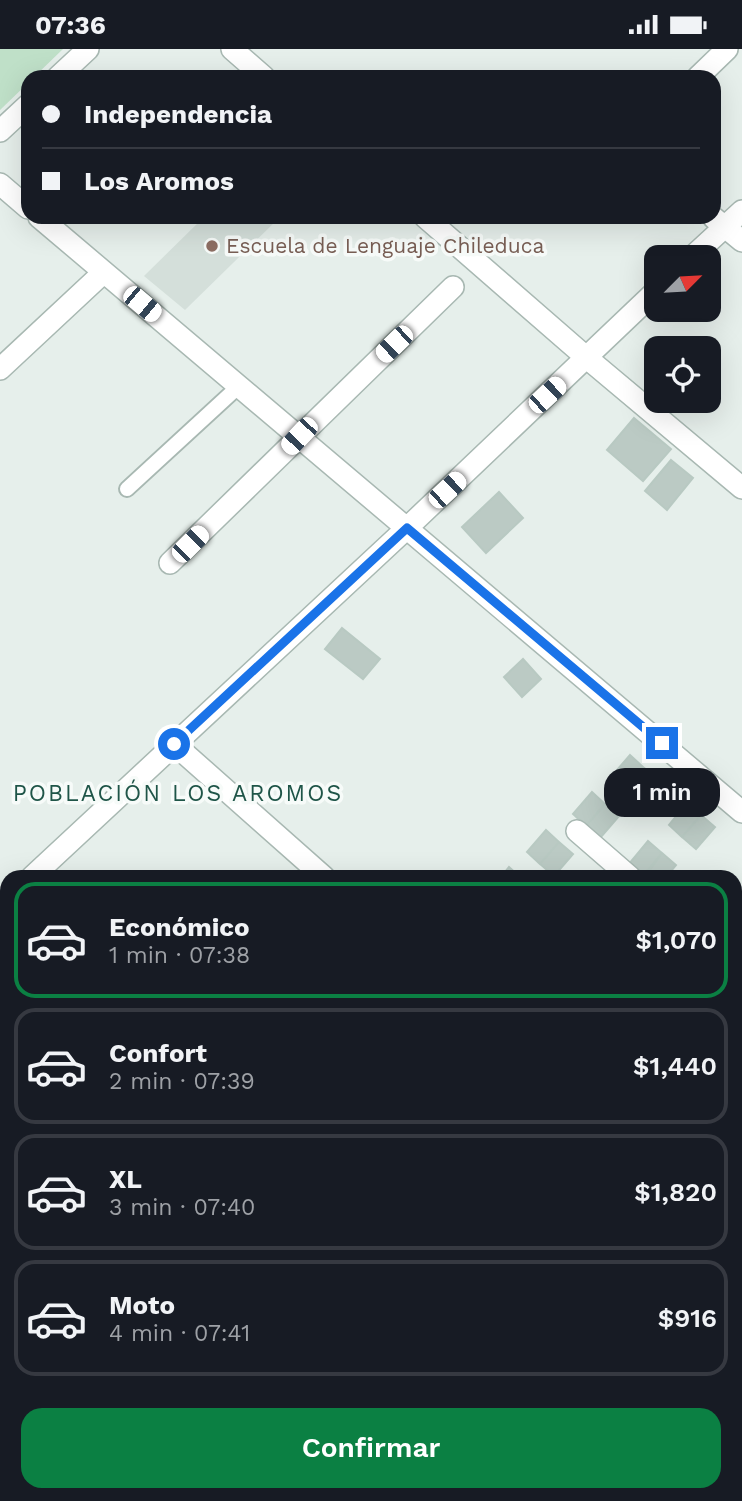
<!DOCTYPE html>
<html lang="es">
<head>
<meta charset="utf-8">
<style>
	body { margin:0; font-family:"Work Sans",sans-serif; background:#242831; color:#f1f3f6; height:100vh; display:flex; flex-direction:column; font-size:26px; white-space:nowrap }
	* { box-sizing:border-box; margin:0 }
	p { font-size:23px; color:#9ea1a6 }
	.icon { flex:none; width:38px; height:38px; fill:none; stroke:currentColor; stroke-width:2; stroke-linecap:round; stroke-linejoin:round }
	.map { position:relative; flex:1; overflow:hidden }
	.side { position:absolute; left:0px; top:821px; width:742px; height:632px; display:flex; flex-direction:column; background:#171b24; border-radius:21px 21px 0 0; box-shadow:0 7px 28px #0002 }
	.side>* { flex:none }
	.banner { position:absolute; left:21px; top:21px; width:700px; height:154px; border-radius:21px; box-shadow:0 7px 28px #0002; display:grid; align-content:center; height:154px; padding:0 21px; background:#171b24 }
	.needle { width:46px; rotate:66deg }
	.controls { position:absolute; left:644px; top:196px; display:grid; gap:14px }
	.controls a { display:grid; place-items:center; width:77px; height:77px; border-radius:14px; background:#171b24; box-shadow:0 7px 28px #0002; font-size:35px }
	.end { position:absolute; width:32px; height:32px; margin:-16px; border:9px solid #1a73e8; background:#fff; box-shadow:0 0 0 4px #fff }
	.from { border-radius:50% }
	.bubble { position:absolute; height:49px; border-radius:21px; background:#171b24; box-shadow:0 7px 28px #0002; font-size:23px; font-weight:600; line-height:49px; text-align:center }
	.car { position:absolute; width:21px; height:42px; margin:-21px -10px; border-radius:9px; box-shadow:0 0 5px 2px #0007; background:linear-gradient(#fff 24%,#345 0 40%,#fff 0 76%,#345 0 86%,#fff 0) }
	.banner b { display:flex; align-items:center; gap:24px; height:66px; font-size:26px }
	.banner b+b { border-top:2px solid #363941 }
	.banner i { width:18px; height:18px; background:#f1f3f6 }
	ul { padding:12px 0 0; list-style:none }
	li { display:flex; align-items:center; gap:21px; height:116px; margin:0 14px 10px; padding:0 7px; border:4px solid #363941; border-radius:21px }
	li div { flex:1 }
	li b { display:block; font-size:26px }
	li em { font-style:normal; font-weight:600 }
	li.on { border-color:#0b8043 }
	li>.icon { width:63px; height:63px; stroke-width:1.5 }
	.primary-button { display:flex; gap:14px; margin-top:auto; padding:14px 21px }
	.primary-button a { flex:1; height:80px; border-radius:21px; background:#0b8043; color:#fff; font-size:28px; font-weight:600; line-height:80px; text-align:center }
	.status { display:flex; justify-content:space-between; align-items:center; height:49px; padding:0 35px; background:#171b24; direction:ltr }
	.status svg { height:19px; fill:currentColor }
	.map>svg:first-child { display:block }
	.built { fill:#d4dfda }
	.green { fill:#bfe0c8 }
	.forest { fill:url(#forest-crowns) }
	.building { fill:#bbcac4; stroke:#b8c9c2; stroke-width:2 }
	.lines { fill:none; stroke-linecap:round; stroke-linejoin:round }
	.lane-casing { stroke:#a8b8b2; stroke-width:18 }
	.street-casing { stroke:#a8b8b2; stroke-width:24 }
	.secondary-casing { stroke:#a4bbb3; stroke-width:24 }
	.lane { stroke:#fff; stroke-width:14 }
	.street { stroke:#fff; stroke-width:21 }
	.secondary { stroke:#fff; stroke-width:21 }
	.rail { stroke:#5f7d75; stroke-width:5; stroke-dasharray:14 7; stroke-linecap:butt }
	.route { stroke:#1a73e8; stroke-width:9 }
	.education-dot { fill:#8d6e63; stroke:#f7fbf9; stroke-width:2.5 }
	.labels { text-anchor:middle; stroke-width:7; stroke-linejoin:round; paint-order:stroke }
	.education-label { font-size:21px; fill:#785e54; stroke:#f7fbf9; text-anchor:start }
	.neighbourhood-label { font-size:23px; letter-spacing:2px; fill:#1f5548; stroke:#f7fbf9 }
</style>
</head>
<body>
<div class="status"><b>07:36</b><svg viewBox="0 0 49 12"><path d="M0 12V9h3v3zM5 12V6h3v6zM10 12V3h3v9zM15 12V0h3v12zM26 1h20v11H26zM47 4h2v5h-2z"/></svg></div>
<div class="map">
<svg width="742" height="1452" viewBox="0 0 742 1452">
	<defs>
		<pattern id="forest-crowns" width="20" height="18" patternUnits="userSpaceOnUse" patternTransform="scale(1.75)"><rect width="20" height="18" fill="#bfe0c8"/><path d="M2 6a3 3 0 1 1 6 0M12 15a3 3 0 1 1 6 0" fill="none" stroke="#a4c1ad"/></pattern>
	</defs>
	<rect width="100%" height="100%" fill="#e6efeb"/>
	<path class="built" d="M204,168H280L185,261L144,227Z"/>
	<path class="green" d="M0,0H63L34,28H28V34L0,61Z"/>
	<path class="forest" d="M742,1302V1452H613L619,1446H735V1310Z"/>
	<path class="building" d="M634,369L671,400L643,432L607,401Z
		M671,411L693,429L667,461L645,442Z
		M499,443L523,469L486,504L462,478Z
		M342,579L380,610L363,630L325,600Z
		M523,610L541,630L522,648L504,628Z
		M630,706L643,718L625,740L611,728Z
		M643,718L657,729L639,752L625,740Z
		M592,743L605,755L586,777L573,765Z
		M687,754L701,766L682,788L669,776Z
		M605,755L619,767L600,789L586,777Z
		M701,766L715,778L696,800L682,788Z
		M546,781L559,793L540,815L527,803Z
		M648,792L662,804L643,827L629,815Z
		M559,793L573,805L554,827L540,815Z
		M662,804L676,816L666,828H645Z
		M509,818L520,828H501Z"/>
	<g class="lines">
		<g class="lane-casing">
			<path id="lane" d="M127,440L239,337"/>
		</g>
		<g class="street-casing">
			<path id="street" d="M232,0L264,28
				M58,28L88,0
				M698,28L727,0
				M0,82L28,56
				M0,135L28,159
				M39,168L742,763
				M425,168L587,309L742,439
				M714,169L742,192
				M692,208L742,162
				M0,320L104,223
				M170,514L453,238
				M174,695L324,828
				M577,782L630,828
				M32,828L407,479L656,242
				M0,857L7,851
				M735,891L742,885
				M735,1109L742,1103
				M0,1126L7,1132
				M277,1452L290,1446"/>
		</g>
		<g class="secondary-casing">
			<path id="secondary" d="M735,1274L742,1268
				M504,1452L513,1446"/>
		</g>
		<use href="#lane" class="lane"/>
		<use href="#street" class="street"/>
		<use href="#secondary" class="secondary"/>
		<path class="rail" d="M735,1167L742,1160
			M735,1189L742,1183
			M353,1452L364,1446
			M386,1452L397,1446"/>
	</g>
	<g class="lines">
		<path class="route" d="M174,695L407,479L662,694"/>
	</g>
	<circle class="education-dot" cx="212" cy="197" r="7"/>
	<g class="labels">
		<g class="education-label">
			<text x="226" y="204">Escuela de Lenguaje Chileduca</text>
		</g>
		<g class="neighbourhood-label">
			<text x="178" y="752">POBLACIÓN LOS AROMOS</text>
		</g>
	</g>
</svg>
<div class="controls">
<a><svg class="needle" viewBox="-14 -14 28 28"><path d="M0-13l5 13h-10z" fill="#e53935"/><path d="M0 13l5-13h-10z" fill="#9ea1a6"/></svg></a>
<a><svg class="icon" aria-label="locate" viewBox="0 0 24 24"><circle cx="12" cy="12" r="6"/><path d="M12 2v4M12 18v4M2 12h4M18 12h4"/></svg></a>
</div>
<i class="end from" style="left:174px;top:695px"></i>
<i class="end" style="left:662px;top:694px"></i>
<div class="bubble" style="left:604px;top:719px;width:116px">1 min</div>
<i class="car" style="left:142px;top:255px;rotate:130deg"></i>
<i class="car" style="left:394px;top:295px;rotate:226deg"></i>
<i class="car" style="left:547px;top:346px;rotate:47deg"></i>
<i class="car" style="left:299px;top:387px;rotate:223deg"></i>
<i class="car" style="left:447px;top:441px;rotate:47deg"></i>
<i class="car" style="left:190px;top:495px;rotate:45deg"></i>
<div class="banner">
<b><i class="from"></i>Independencia</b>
<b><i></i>Los Aromos</b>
</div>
<section class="side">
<ul>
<li class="on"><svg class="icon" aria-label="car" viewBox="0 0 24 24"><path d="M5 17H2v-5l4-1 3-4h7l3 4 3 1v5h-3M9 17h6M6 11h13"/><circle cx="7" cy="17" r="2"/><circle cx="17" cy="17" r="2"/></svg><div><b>Económico</b><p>1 min · 07:38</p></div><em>$1,070</em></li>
<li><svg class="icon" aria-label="car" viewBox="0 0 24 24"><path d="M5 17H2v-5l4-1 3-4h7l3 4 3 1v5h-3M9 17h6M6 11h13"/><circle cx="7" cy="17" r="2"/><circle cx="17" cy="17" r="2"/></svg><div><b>Confort</b><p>2 min · 07:39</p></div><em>$1,440</em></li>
<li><svg class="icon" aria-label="car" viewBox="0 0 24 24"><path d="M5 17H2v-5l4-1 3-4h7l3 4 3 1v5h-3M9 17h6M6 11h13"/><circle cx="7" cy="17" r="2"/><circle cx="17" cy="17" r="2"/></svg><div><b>XL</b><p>3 min · 07:40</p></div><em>$1,820</em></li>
<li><svg class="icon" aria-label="car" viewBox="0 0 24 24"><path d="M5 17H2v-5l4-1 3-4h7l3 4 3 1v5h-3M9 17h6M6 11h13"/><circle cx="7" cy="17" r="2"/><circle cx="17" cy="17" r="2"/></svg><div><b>Moto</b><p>4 min · 07:41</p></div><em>$916</em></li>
</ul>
<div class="primary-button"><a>Confirmar</a></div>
</section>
</div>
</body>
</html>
